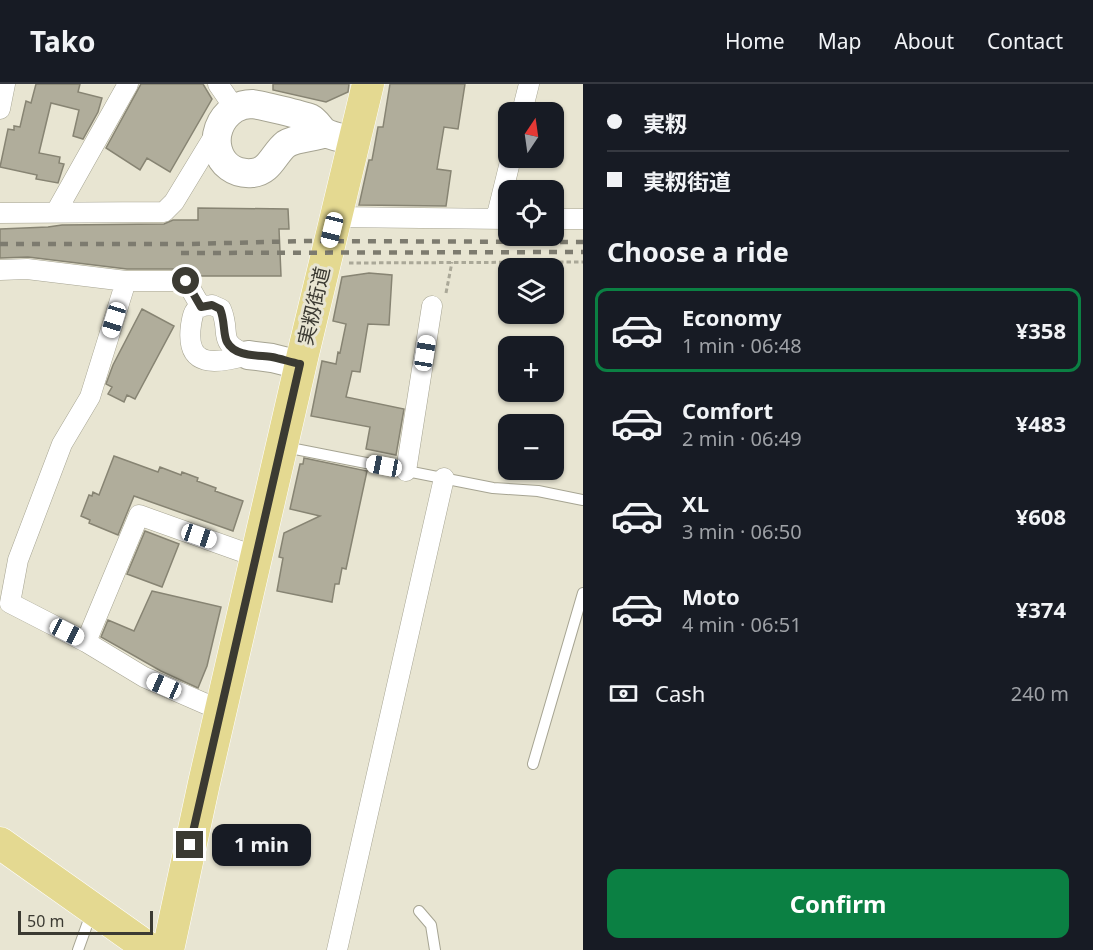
<!DOCTYPE html>
<html lang="en">
<head>
<meta charset="utf-8">
<style>
	body { margin:0; font-family:"Noto Sans","Noto Sans JP",sans-serif; background:#242831; color:#f1f3f6; height:100vh; display:flex; flex-direction:column; font-size:22px; white-space:nowrap }
	* { box-sizing:border-box; margin:0 }
	p { font-size:20px; color:#9ea1a6 }
	.icon { flex:none; width:33px; height:33px; fill:none; stroke:currentColor; stroke-width:2; stroke-linecap:round; stroke-linejoin:round }
	.map { position:relative; flex:1; overflow:hidden }
	.side { display:flex; flex-direction:column; background:#171b24; width:510px }
	.side>* { flex:none }
	.hud { display:grid; align-content:center; height:132px; padding:0 24px; background:#171b24 }
	.needle { width:39px; rotate:13deg }
	.fabs { position:absolute; left:498px; top:18px; display:grid; gap:12px }
	.fabs a { display:grid; place-items:center; width:66px; height:66px; border-radius:12px; background:#171b24; box-shadow:0 2px 4px #0004; font-size:30px }
	.scale { position:absolute; left:18px; bottom:15px; width:135px; box-sizing:border-box; padding-left:6px; border:3px solid #3b3a32; border-top:0; font-size:16px; line-height:21px; white-space:nowrap; color:#3b3a32; -webkit-text-stroke:4px #e8e5d2; paint-order:stroke }
	.end { position:absolute; width:27px; height:27px; margin:-14px; border:8px solid #3b3a32; background:#fff; box-shadow:0 0 0 3px #fff }
	.from { border-radius:50% }
	.bubble { position:absolute; height:42px; border-radius:12px; background:#171b24; box-shadow:0 2px 4px #0004; font-size:20px; font-weight:700; line-height:42px; text-align:center }
	.car { position:absolute; width:18px; height:36px; margin:-18px -9px; border-radius:8px; box-shadow:0 0 4px 2px #0007; background:linear-gradient(#fff 24%,#345 0 40%,#fff 0 76%,#345 0 86%,#fff 0) }
	.hud b { display:flex; align-items:center; gap:21px; height:57px; font-size:22px }
	.hud b+b { border-top:2px solid #363941 }
	.hud i { width:15px; height:15px; background:#f1f3f6 }
	ul { padding:0; list-style:none }
	li { display:flex; align-items:center; gap:18px; height:84px; margin:0 12px 9px; padding:0 12px; border:3px solid transparent; border-radius:12px }
	li div { flex:1 }
	li b { display:block; font-size:22px }
	li em { font-style:normal; font-weight:700 }
	li.active { border-color:#0b8043 }
	li>.icon { width:54px; height:54px; stroke-width:1.5 }
	h2 { padding:0 24px; font-size:27px; line-height:72px }
	.pay { display:flex; align-items:center; gap:15px; height:66px; padding:0 24px; font-size:22px }
	.pay p { margin-inline-start:auto }
	.action { display:flex; gap:12px; margin-top:auto; padding:12px 24px }
	.action a { flex:1; height:69px; border-radius:12px; background:#0b8043; color:#fff; font-size:24px; font-weight:700; line-height:69px; text-align:center }
	header { display:flex; align-items:center; gap:36px; box-sizing:border-box; height:84px; padding:0 30px; background:#171b24; border-bottom:2px solid #363941 }
	header strong { font-size:28px }
	nav { display:flex; gap:33px; margin-inline-start:auto; font-size:21px }
	main { display:flex; flex:1; min-height:0 }
	.map>svg:first-child { display:block }
	.building { fill:#b0ad9b; stroke:#878473; stroke-width:1.5 }
	.lines { fill:none; stroke-linecap:round; stroke-linejoin:round }
	.lane-casing { stroke:#a6a492; stroke-width:12 }
	.street-casing { stroke:#a6a492; stroke-width:21 }
	.secondary-casing { stroke:#a6a492; stroke-width:30 }
	.primary-casing { stroke:#fff; stroke-width:33 }
	.path { stroke:#aaa898; stroke-width:3; stroke-dasharray:4.5 3; stroke-linecap:butt }
	.lane { stroke:#fff; stroke-width:10 }
	.street { stroke:#fff; stroke-width:20 }
	.secondary { stroke:#fff; stroke-width:28 }
	.primary { stroke:#e4d991; stroke-width:32 }
	.rail { stroke:#7d7b6f; stroke-width:4.5; stroke-dasharray:8 8; stroke-linecap:butt }
	.route { stroke:#3b3a32; stroke-width:8 }
	.labels { text-anchor:middle; stroke-width:6; stroke-linejoin:round; paint-order:stroke }
	.street-label { font-size:20px; fill:#3b3a32; stroke:#e8e5d2 }
</style>
</head>
<body>
<header>
<strong>Tako</strong>
<nav><a>Home</a><a>Map</a><a>About</a><a>Contact</a></nav>
</header>
<main>
<div class="map">
<svg width="583" height="866" viewBox="0 0 583 866">
	<rect width="100%" height="100%" fill="#e8e5d2"/>
	<path class="building" d="M36,0H80L78,8L102,14L98,28L83,55L73,52L79,26L51,19L39,69L60,73L59,79L64,80L58,99L36,95L37,91L0,83L8,45L14,46V42L20,43L26,17L31,19Z
		M141,0H203L212,15L170,88L147,74L140,86L106,64Z
		M273,0H349L348,8L326,18L273,6Z
		M390,0H465L458,45L444,43L437,85L451,87L446,122L359,121L369,76H372L378,43H383Z
		M198,124L288,125L289,145H279L281,192H197L192,187L186,185H127L28,173L0,174V145L48,143L62,141L164,140L173,136H198Z
		M369,189L392,191L389,241L368,240L360,288L352,287L346,313L404,325L396,371L366,365L370,343L311,332L322,277L336,280L338,268L340,269L346,240L333,237L342,193Z
		M142,225L174,242L135,315L127,311L124,318L108,310L112,303L106,300L113,281Z
		M114,372L158,388L160,383L181,391L182,388L198,394L197,397L216,404L215,407L243,417L233,447L134,412L118,451L89,439L90,436L81,432L89,411L92,412L93,408L99,411Z
		M304,374L367,387L346,485L342,484L339,500H335L332,518L277,507L283,474L279,473L284,449L320,432L290,425L300,380H303Z
		M145,447L179,460L162,503L127,490Z
		M152,507L221,523L207,582L198,604L161,587L101,553L108,536L134,547Z"/>
	<g class="lines">
		<g class="lane-casing">
			<path id="lane" d="M285,363L493,404L538,407L583,416
				M533,680L583,509
				M419,827L431,841L435,866
				M78,866L92,827"/>
		</g>
		<g class="street-casing">
			<path id="street" d="M218,0L229,16L236,23
				M0,25L5,0
				M522,28L529,0
				M56,128L128,0
				M0,129L164,128L174,118L216,49
				M335,133L508,135
				M496,135L511,74
				M554,135H583
				M0,186L27,185L126,197H186L201,223
				M212,221L221,225C232,251 215,257 248,271C216,280 185,285 191,241C192,235 193,227 198,224C202,221 208,222 212,221Z
				M406,387L432,222
				M86,558L10,519L18,476L62,360L90,313L126,197
				M222,627L144,593L86,558L139,431L257,473
				M337,866L444,394"/>
		</g>
		<g class="secondary-casing">
			<path id="secondary" d="M326,49C313,54 297,53 286,60C274,69 270,88 252,89C215,92 204,45 234,25C239,22 246,20 252,20C261,21 302,31 310,34C316,37 319,43 323,47C331,53 344,54 354,57
				M248,271L272,274L300,281"/>
		</g>
		<g class="primary-casing">
			<path id="primary" d="M0,759L151,866
				M168,866L204,699L303,270L368,0"/>
		</g>
		<path class="path" d="M349,179L583,178
			M446,209L452,178"/>
		<use href="#lane" class="lane"/>
		<use href="#street" class="street"/>
		<use href="#secondary" class="secondary"/>
		<use href="#primary" class="primary"/>
		<path class="rail" d="M0,160H189L306,157L583,158
			M181,169L583,168"/>
	</g>
	<g class="lines">
		<path class="route" d="M186,197L201,223L212,221L220,225C225,236 223,251 227,258C235,273 258,271 272,273C281,275 291,278 300,280L190,761"/>
	</g>
	<g class="labels">
		<g class="street-label">
			<text transform="translate(314 222) rotate(-77)" y="7">実籾街道</text>
		</g>
	</g>
</svg>
<div class="fabs">
<a><svg class="needle" viewBox="-14 -14 28 28"><path d="M0-13l5 13h-10z" fill="#e53935"/><path d="M0 13l5-13h-10z" fill="#9ea1a6"/></svg></a>
<a><svg class="icon" aria-label="locate" viewBox="0 0 24 24"><circle cx="12" cy="12" r="6"/><path d="M12 2v4M12 18v4M2 12h4M18 12h4"/></svg></a>
<a><svg class="icon" aria-label="layers" viewBox="0 0 24 24"><path d="M12 4l9 5-9 5-9-5zM3 14l9 5 9-5"/></svg></a>
<a>+</a>
<a>−</a>
</div>
<div class="scale">50 m</div>
<i class="end from" style="left:186px;top:197px"></i>
<i class="end" style="left:190px;top:761px"></i>
<div class="bubble" style="left:212px;top:740px;width:99px">1 min</div>
<i class="car" style="left:332px;top:146px;rotate:194deg"></i>
<i class="car" style="left:114px;top:236px;rotate:197deg"></i>
<i class="car" style="left:425px;top:269px;rotate:9deg"></i>
<i class="car" style="left:384px;top:382px;rotate:281deg"></i>
<i class="car" style="left:199px;top:452px;rotate:109deg"></i>
<i class="car" style="left:67px;top:548px;rotate:117deg"></i>
<i class="car" style="left:164px;top:602px;rotate:294deg"></i>
</div>
<section class="side">
<div class="hud">
<b><i class="from"></i>実籾</b>
<b><i></i>実籾街道</b>
</div>
<h2>Choose a ride</h2>
<ul>
<li class="active"><svg class="icon" aria-label="car" viewBox="0 0 24 24"><path d="M5 17H2v-5l4-1 3-4h7l3 4 3 1v5h-3M9 17h6M6 11h13"/><circle cx="7" cy="17" r="2"/><circle cx="17" cy="17" r="2"/></svg><div><b>Economy</b><p>1 min · 06:48</p></div><em>¥358</em></li>
<li><svg class="icon" aria-label="car" viewBox="0 0 24 24"><path d="M5 17H2v-5l4-1 3-4h7l3 4 3 1v5h-3M9 17h6M6 11h13"/><circle cx="7" cy="17" r="2"/><circle cx="17" cy="17" r="2"/></svg><div><b>Comfort</b><p>2 min · 06:49</p></div><em>¥483</em></li>
<li><svg class="icon" aria-label="car" viewBox="0 0 24 24"><path d="M5 17H2v-5l4-1 3-4h7l3 4 3 1v5h-3M9 17h6M6 11h13"/><circle cx="7" cy="17" r="2"/><circle cx="17" cy="17" r="2"/></svg><div><b>XL</b><p>3 min · 06:50</p></div><em>¥608</em></li>
<li><svg class="icon" aria-label="car" viewBox="0 0 24 24"><path d="M5 17H2v-5l4-1 3-4h7l3 4 3 1v5h-3M9 17h6M6 11h13"/><circle cx="7" cy="17" r="2"/><circle cx="17" cy="17" r="2"/></svg><div><b>Moto</b><p>4 min · 06:51</p></div><em>¥374</em></li>
</ul>
<div class="pay"><svg class="icon" aria-label="cash" viewBox="0 0 24 24"><path d="M3 7h18v10H3z"/><circle cx="12" cy="12" r="2"/></svg>Cash<p>240 m</p></div>
<div class="action"><a>Confirm</a></div>
</section>
</main>
</body>
</html>
